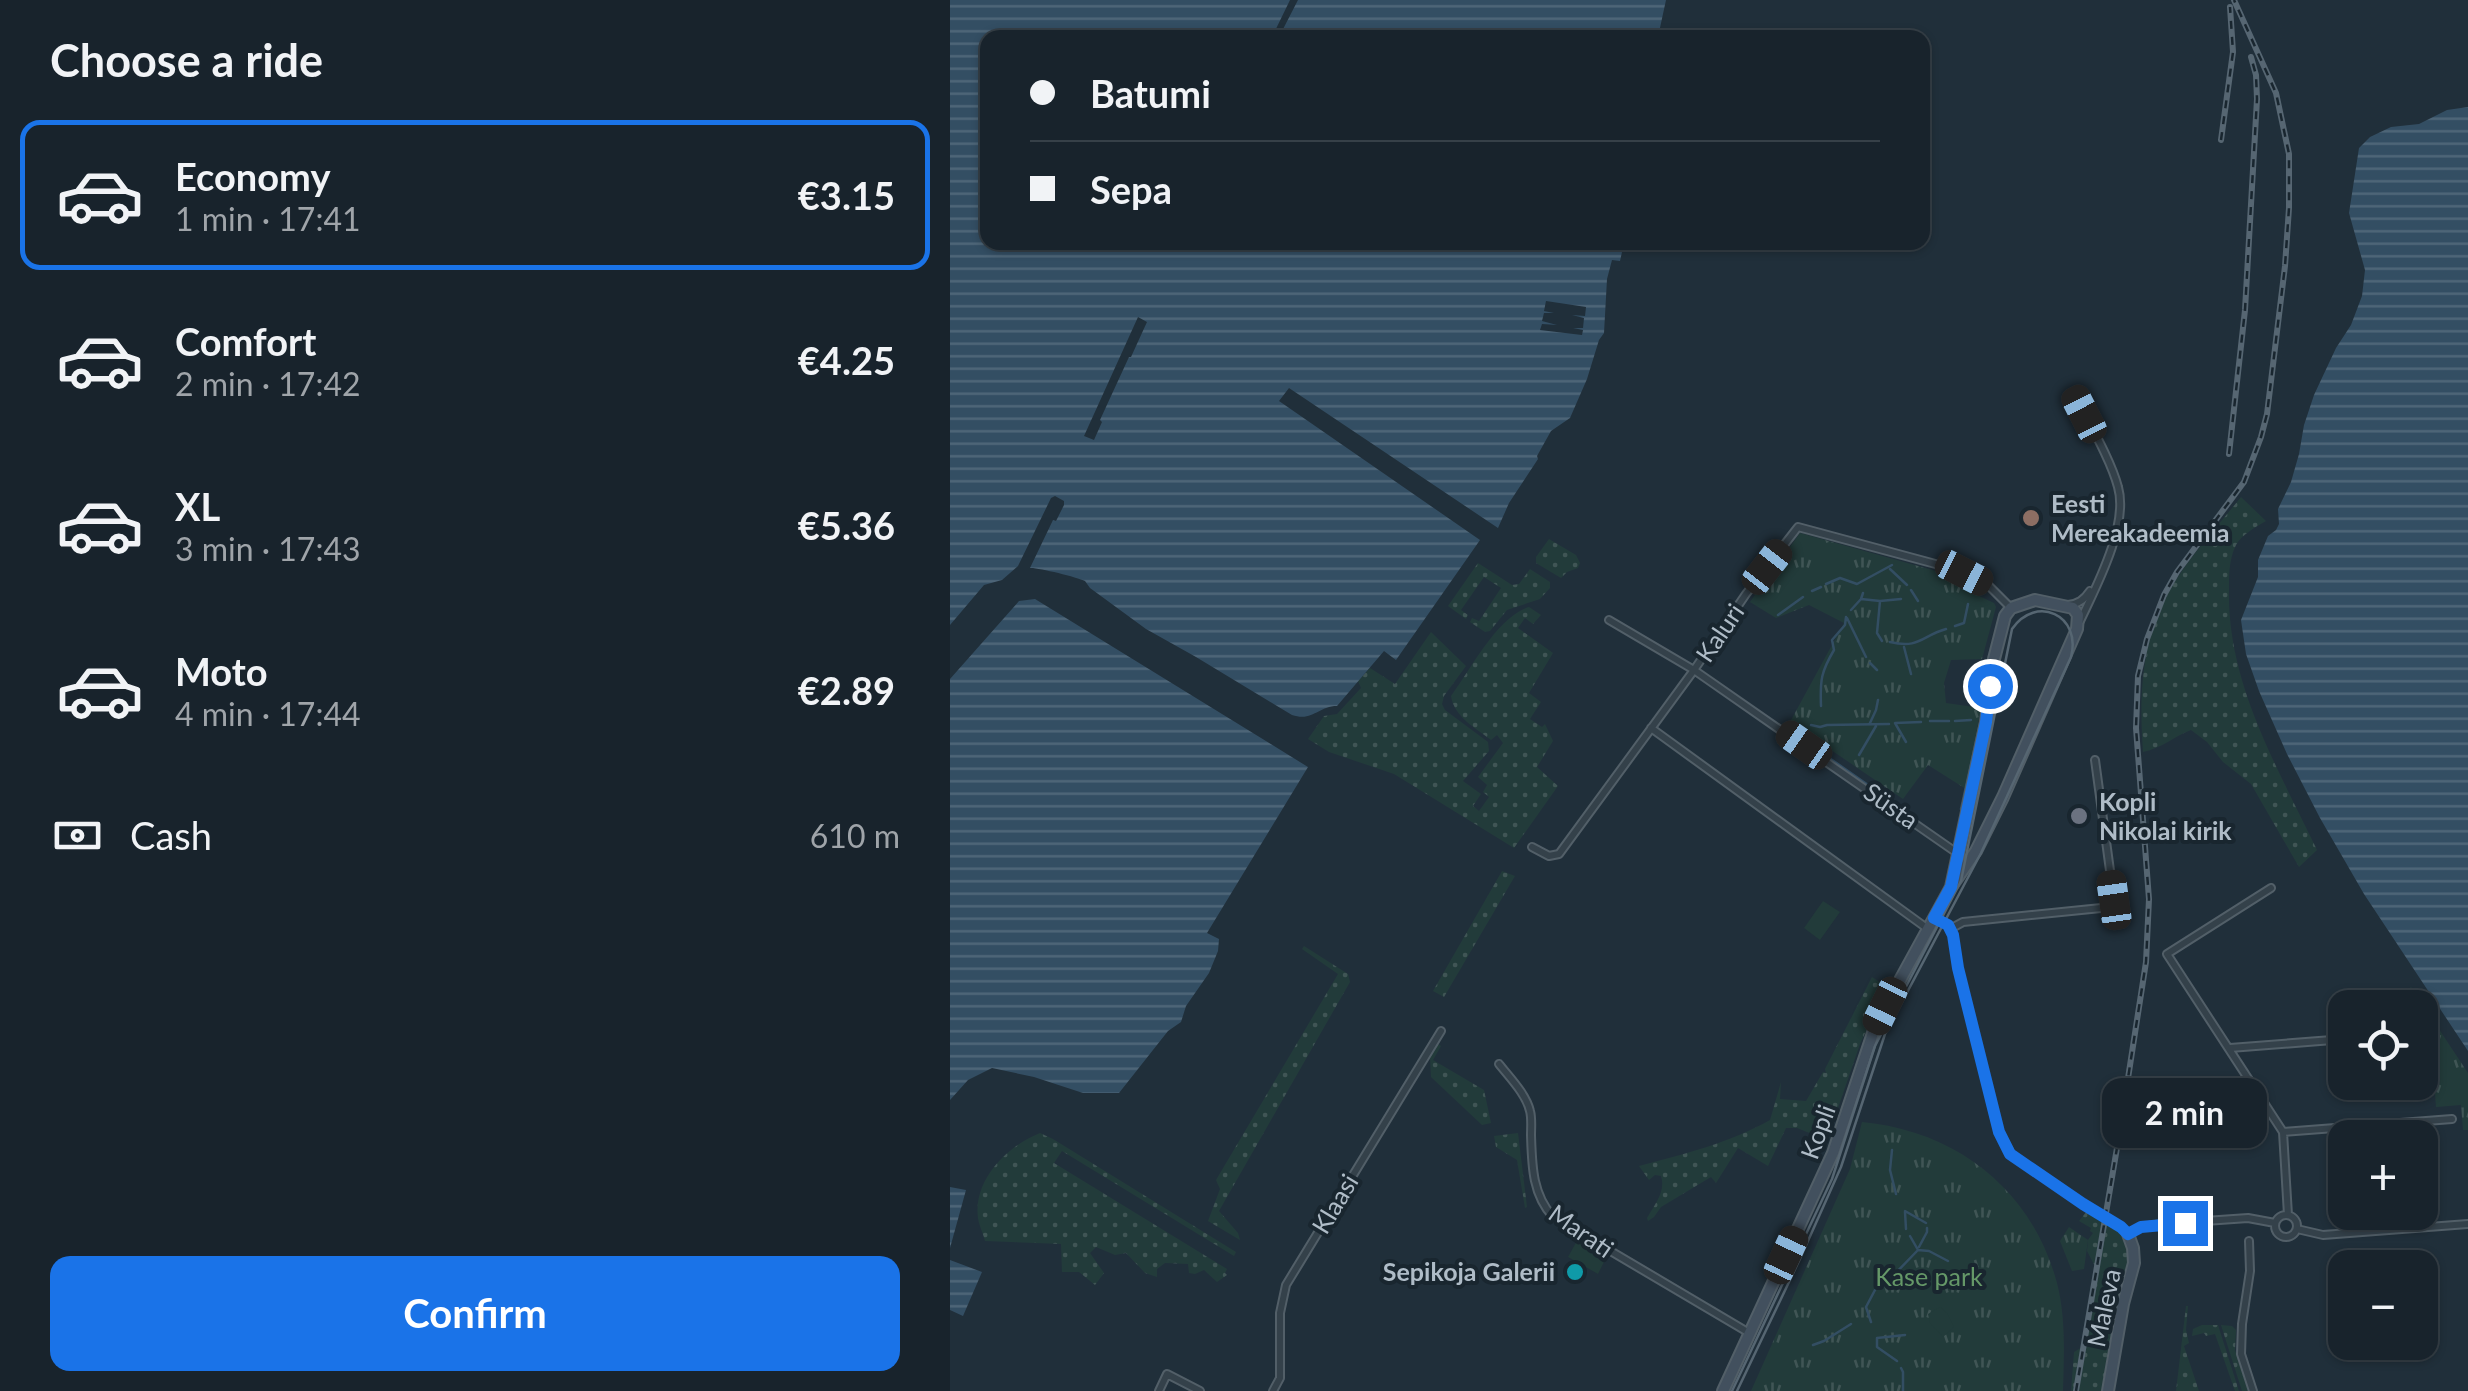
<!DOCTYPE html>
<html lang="en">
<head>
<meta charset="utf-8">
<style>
	body { margin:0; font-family:Lato,sans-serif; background:#212b34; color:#f1f3f6; height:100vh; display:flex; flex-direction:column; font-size:38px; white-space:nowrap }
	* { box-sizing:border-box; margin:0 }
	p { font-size:32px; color:#9fa4a9 }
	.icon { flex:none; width:55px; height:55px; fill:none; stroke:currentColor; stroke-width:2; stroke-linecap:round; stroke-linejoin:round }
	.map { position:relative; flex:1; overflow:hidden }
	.drawer { display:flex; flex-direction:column; background:#18232c; width:950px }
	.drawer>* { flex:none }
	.banner { position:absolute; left:30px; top:30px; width:950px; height:220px; border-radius:20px; box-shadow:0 2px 8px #0004,0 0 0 2px #364048; display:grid; align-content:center; height:220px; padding:0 50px; background:#18232c }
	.controls { position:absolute; left:1378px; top:990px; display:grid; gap:20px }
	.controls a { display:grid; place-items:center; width:110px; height:110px; border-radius:20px; background:#18232c; box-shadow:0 2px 8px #0004,0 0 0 2px #364048; font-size:50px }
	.end { position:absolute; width:45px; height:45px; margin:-22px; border:12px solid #1a73e8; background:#fff; box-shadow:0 0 0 5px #fff }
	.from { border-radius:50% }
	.bubble { position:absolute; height:70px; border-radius:20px; background:#18232c; box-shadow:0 2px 8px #0004,0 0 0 2px #364048; font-size:32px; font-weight:700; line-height:70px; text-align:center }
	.car { position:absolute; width:30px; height:60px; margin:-30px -15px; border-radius:12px; box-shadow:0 0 8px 2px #0007; background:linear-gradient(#222 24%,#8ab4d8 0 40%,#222 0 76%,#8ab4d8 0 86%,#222 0) }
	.banner b { display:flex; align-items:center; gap:35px; height:95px; font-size:38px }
	.banner b+b { border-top:2px solid #364048 }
	.banner i { width:25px; height:25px; background:#f1f3f6 }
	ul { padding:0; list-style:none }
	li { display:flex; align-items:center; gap:30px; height:150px; margin:0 20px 15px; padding:0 30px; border:5px solid transparent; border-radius:20px }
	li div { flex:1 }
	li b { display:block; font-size:38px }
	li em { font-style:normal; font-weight:700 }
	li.current { border-color:#1a73e8 }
	li>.icon { width:90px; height:90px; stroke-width:1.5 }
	h2 { padding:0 50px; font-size:45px; line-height:120px }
	.pay { display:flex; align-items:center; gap:25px; height:110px; padding:0 50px; font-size:38px }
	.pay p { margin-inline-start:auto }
	.cta { display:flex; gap:20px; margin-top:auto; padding:20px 50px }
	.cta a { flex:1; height:115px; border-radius:20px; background:#1a73e8; color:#fff; font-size:40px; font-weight:700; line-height:115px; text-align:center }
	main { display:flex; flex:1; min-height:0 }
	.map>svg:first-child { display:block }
	.grass { fill:url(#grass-dots) }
	.park { fill:url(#park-tufts) }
	.garden { fill:#223b3a }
	.water { fill:url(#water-rules); fill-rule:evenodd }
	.pier { fill:#202f3a }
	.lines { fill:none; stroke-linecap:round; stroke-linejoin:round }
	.stream { stroke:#334e63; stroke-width:2.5 }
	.street-casing { stroke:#525f68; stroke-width:10 }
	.secondary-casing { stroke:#525f68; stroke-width:14 }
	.street { stroke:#34414a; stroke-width:6 }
	.secondary { stroke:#42505e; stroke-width:10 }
	.tram { stroke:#566672; stroke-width:2.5 }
	.rail-casing { stroke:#566672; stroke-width:6 }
	.rail { stroke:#19262f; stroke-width:2.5; stroke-dasharray:8; stroke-linecap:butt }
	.route { stroke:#1a73e8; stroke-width:12 }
	.education-dot { fill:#8d6e63; stroke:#19262f; stroke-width:4 }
	.worship-dot { fill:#6b7280; stroke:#19262f; stroke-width:4 }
	.culture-dot { fill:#0f9aa8; stroke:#19262f; stroke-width:4 }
	.labels { text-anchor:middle; stroke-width:8; stroke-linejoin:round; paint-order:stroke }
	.poi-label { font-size:25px; font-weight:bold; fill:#afbcc7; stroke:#19262f; text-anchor:start }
	.street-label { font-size:25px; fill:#afbcc7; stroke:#19262f }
	.park-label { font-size:25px; fill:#659868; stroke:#19262f }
</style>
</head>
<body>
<main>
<section class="drawer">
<h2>Choose a ride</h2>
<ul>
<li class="current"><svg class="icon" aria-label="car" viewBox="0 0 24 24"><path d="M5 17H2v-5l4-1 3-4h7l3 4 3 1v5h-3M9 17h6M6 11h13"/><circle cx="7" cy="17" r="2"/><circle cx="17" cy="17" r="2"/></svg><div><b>Economy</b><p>1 min · 17:41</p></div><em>€3.15</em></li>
<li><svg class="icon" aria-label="car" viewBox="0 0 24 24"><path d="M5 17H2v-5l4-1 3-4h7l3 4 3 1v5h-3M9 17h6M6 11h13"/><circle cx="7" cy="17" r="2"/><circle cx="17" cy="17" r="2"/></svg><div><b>Comfort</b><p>2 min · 17:42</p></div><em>€4.25</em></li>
<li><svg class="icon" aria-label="car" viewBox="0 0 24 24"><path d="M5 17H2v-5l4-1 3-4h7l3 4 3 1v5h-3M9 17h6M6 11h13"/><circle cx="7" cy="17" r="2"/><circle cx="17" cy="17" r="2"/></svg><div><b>XL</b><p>3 min · 17:43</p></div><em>€5.36</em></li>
<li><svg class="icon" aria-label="car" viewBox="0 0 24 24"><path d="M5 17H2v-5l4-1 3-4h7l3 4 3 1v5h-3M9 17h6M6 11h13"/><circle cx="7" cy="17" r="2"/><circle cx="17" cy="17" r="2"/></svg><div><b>Moto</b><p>4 min · 17:44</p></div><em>€2.89</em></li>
</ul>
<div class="pay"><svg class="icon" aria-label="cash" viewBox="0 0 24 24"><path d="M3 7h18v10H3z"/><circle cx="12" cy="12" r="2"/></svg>Cash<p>610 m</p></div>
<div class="cta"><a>Confirm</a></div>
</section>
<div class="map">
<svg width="1518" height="1391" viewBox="0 0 1518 1391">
	<defs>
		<pattern id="grass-dots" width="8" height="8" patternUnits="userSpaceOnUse" patternTransform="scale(2.5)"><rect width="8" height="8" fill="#223b3a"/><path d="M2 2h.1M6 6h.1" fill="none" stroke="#405555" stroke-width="1.8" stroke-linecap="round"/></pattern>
		<pattern id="park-tufts" width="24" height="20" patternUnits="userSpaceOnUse" patternTransform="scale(2.5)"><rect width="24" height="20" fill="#223b3a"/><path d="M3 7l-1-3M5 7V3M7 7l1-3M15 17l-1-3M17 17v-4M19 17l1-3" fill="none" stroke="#405555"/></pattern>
		<pattern id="water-rules" width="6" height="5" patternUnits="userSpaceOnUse" patternTransform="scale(2.5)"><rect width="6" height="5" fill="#334e63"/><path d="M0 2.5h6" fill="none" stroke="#4e6678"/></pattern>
	</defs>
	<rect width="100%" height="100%" fill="#202f3a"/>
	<path class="grass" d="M1291,497L1316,521C1306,527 1292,534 1286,545C1279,559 1279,574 1279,590C1277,684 1328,768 1367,850L1349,867L1301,784L1273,762L1257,742L1241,730C1223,737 1212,748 1193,752C1189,697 1191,641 1219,591C1239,557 1267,527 1291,497Z
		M599,539L626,555L630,563L628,568L617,572L611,578L586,563V557Z
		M528,563L562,585L569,584L580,569L600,582V588L590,599L557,610L540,631L535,632L520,622L522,618L529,621L551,588L534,577L511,610L518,615L516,619L498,606Z
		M579,607L591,615L583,624L575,618L568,628L603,653L579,693L591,702L580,719L592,727L595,724L603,741L587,767L608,786L564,848L444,774L379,752L358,739L374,716L387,714L411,688L408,681L420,668L445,684L481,632L516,666L494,696L492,704L495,710L538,742L539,751L513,781L531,794L523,806L529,811L539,797L533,792L537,785L528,777L553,743L547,735L541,740C526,728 504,717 501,696C521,669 547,617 579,607Z
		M552,871L565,876L494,997L483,991Z
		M354,946L398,974L400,982L269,1211L288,1233L290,1240L258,1221L270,1189L266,1180L388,974L352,949Z
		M922,977L937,987L910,1044L877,1140L847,1128H836L818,1166L788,1148L766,1183L761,1177L711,1207L704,1217L698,1221L697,1218C705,1204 716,1191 711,1176L705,1175L699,1180L689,1166C734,1154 779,1143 820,1120L831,1082L830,1099L856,1101L873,1072L876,1073L875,1069Z
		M488,1044L491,1046L483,1060L534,1090L541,1123L532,1125L481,1077L480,1057Z
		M90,1133L103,1139L286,1252L284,1256L112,1151L104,1163L277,1269L275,1273L277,1275L267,1282L254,1270L245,1274L239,1273L238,1264L215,1263L207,1269V1277L195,1273L176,1253L165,1255L146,1247L140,1253L154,1273L145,1285L129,1272H112L111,1244L35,1241C33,1233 29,1225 28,1218C23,1180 57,1146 90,1133Z
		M568,1133L577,1207L575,1208L567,1160L546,1147L544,1136Z
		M1137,1211C1166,1228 1183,1234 1177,1273L1160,1268L1158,1284L1173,1288L1166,1311L1153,1391H1121L1124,1352L1134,1346L1147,1270L1137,1251L1138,1240L1143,1233L1140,1231L1141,1228L1129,1221Z
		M1236,1306H1238L1236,1330L1239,1343L1234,1346L1249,1391H1226Z
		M1252,1325H1268L1289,1391H1285L1265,1334L1256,1336L1254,1333L1242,1336L1243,1329Z
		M1271,1325L1282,1326L1286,1330L1285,1350L1298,1391H1292Z"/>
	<path class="park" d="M850,533L1011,578L1006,585L1044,603L1046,607L1032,659L1001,660L994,683L996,703L1031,708L1016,789L978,765L953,799L840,722L894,623L859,605L826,618L800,602Z
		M1461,987L1518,1073V1130H1513L1511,1105L1486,1107L1481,1038H1470V1008H1438Z
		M912,1122C1007,1131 1082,1190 1107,1283C1116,1318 1114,1355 1113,1391H801L900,1169Z
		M1119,1227L1138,1240L1134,1269L1122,1271L1110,1241Z"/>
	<path class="garden" d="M873,901L890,912L870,940L854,928Z
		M628,1239L657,1256L648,1274L618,1257Z
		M990,1307L997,1313L1004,1327L993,1337L980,1323L978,1314Z"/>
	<path class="water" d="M0,0H340L322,37L38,38V242L674,243L670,261L662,260L657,279L654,333L649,340L637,379L620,418L601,431L587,456L588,459L559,503L548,528L339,388L329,401L530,540L446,660L434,651L387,706C368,706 363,722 342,715L246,657L196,629L140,588L135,581C127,577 86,567 80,568L103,520L106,521L114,505V501L105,496L101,498L68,566L52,580L34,585L0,625ZM188,317L197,322L181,357H179L150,420L152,422L144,440L134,436Z
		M348,0H716L708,37H329Z
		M1518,107V1051L1414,894L1370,818L1337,754L1309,691L1296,654L1291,620L1308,577V560L1318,536L1326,530L1329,524L1328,509L1341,482L1349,454L1354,425L1364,395L1386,348L1401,325L1412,296L1415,270L1399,213L1409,148L1420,137L1441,127L1469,124L1497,110Z
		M85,599L358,767L257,933L269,939L268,951L259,973L236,1006L231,1022L218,1031L169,1093H133L84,1077L42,1068L18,1080L0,1100V679L69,601Z
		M0,1187L16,1190L0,1248Z
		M0,1260L32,1272L13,1316L0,1310Z"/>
	<path class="pier" d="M596,301L636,307L635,316L622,315L634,318L633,328H623L633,330L632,335L590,330L592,324L607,325L592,321L594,313H604L594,311Z"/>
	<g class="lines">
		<path class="stream" d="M940,569L957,585
			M876,584L890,578L907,584L942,565
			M961,590L968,601
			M862,591L871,587
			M911,599L930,601L951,599
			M930,601L927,633L932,641
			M901,610L911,599L913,593
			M828,615L853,597
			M897,618L916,657
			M1005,626L1014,623L1018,604
			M940,642C970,649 971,636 996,629
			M954,647L961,674
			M920,663L927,670
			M871,706C870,680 871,672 884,650L882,640L895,625L896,617
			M980,721H999
			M1005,721L1021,720
			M920,723L926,710L928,700
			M861,725L870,727L877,725L939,724
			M839,730L941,801
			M956,742L945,723L971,722
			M909,755L926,726
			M1011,809L1031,719
			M942,1150L940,1170L946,1194
			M955,1211L976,1223
			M955,1212L956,1229
			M969,1247L977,1232V1228
			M968,1250L979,1251L998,1261
			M939,1280L968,1250L960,1236
			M921,1322L916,1307L925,1290
			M863,1345L874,1341L901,1324
			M947,1361L927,1347V1338L955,1335
			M951,1368L953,1372V1391"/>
		<g class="street-casing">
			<path id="street" d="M1125,395C1138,421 1161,460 1168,487C1179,525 1146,587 1130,621
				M1118,605C1128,604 1134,600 1140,591
				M659,620L744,670L1007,853
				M701,728L978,929
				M582,847L599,856L609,854L744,670L796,594L848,527L1004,569L1039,586L1061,608
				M1321,888L1217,954L1333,1132L1338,1215
				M984,917L998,925L1003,935L1008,968L1049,1132L1061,1154L1133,1204L1171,1227L1178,1234L1191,1227L1212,1224L1298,1218L1325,1223
				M1000,929L1013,922L1161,907L1164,900L1145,760
				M1280,1048L1395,1039
				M549,1064C560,1078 576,1094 580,1111C582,1118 581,1128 581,1135C582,1165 582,1194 603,1217L801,1334
				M1333,1132L1502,1119
				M1325 1226a11 11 0 1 1 22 0a11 11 0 1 1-22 0Z
				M1347,1229L1373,1235L1518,1224
				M1299,1241L1300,1271L1292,1324L1291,1354L1303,1391
				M209,1391L217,1374L250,1391
				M323,1391L330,1378V1313L336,1285L491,1031"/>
		</g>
		<g class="secondary-casing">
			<path id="secondary" d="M773,1391L883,1153L926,1024L1001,887L1026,851L1053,797L1127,629L1128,615L1123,608L1085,600L1061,608L1055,616L1044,659L1036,722L1001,887
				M1158,1391L1173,1304L1184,1263L1183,1248L1178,1234"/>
		</g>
		<use href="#street" class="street"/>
		<use href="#secondary" class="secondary"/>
		<path class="tram" d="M782,1391L882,1179L925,1046L1011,881L1062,629C1086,594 1132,615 1121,657L1031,853L935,1034L891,1167L849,1261L787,1391"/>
		<g class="rail-casing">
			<path id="rail" d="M1271,140L1283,52L1280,7
				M1279,454L1295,310L1307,99L1306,75L1301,57
				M1126,1391L1170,1130L1196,962L1199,899L1186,728L1188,676L1197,639L1214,595L1227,572L1294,482L1311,437L1317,414L1335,266L1339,208V154L1326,93L1284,0"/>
		</g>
		<use href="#rail" class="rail"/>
	</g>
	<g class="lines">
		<path class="route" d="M1040,686L1036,722L1001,887L984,918L998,925L1003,935L1008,968L1049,1132L1060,1154L1133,1204L1171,1227L1178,1234L1191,1227L1235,1223"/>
	</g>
	<circle class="education-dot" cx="1081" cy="518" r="10"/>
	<circle class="worship-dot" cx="1129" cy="816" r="10"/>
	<circle class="culture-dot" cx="625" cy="1272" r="10"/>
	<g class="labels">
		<g class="poi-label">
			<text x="1101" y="513">Eesti<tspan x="1101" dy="29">Mereakadeemia</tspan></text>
			<text x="1149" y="811">Kopli<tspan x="1149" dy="29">Nikolai kirik</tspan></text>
			<text x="605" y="1281" text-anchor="end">Sepikoja Galerii</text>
		</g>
		<g class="street-label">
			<text transform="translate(770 633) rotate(-56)" y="9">Kaluri</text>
			<text transform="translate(941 806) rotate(35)" y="9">Süsta</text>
			<text transform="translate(868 1132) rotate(-70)" y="9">Kopli</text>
			<text transform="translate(385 1204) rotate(-59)" y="9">Klaasi</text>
			<text transform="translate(631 1231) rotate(35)" y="9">Marati</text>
			<text transform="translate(1154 1308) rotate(-78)" y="9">Maleva</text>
		</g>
		<g class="park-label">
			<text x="979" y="1286">Kase park</text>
		</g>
	</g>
</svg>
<div class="controls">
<a><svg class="icon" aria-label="locate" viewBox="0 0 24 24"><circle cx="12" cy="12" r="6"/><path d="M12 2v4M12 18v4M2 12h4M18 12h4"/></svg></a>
<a>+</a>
<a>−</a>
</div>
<i class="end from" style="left:1040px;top:686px"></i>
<i class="end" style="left:1235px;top:1223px"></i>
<div class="bubble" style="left:1152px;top:1078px;width:165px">2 min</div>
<i class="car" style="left:1134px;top:414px;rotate:333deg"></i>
<i class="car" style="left:817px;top:567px;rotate:38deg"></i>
<i class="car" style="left:1014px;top:573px;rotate:117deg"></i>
<i class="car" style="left:854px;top:745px;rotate:305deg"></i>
<i class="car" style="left:1164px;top:900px;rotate:352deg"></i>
<i class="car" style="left:935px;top:1006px;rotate:206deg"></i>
<i class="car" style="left:836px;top:1255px;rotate:25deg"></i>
<div class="banner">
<b><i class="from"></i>Batumi</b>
<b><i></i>Sepa</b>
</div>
</div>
</main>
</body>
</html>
